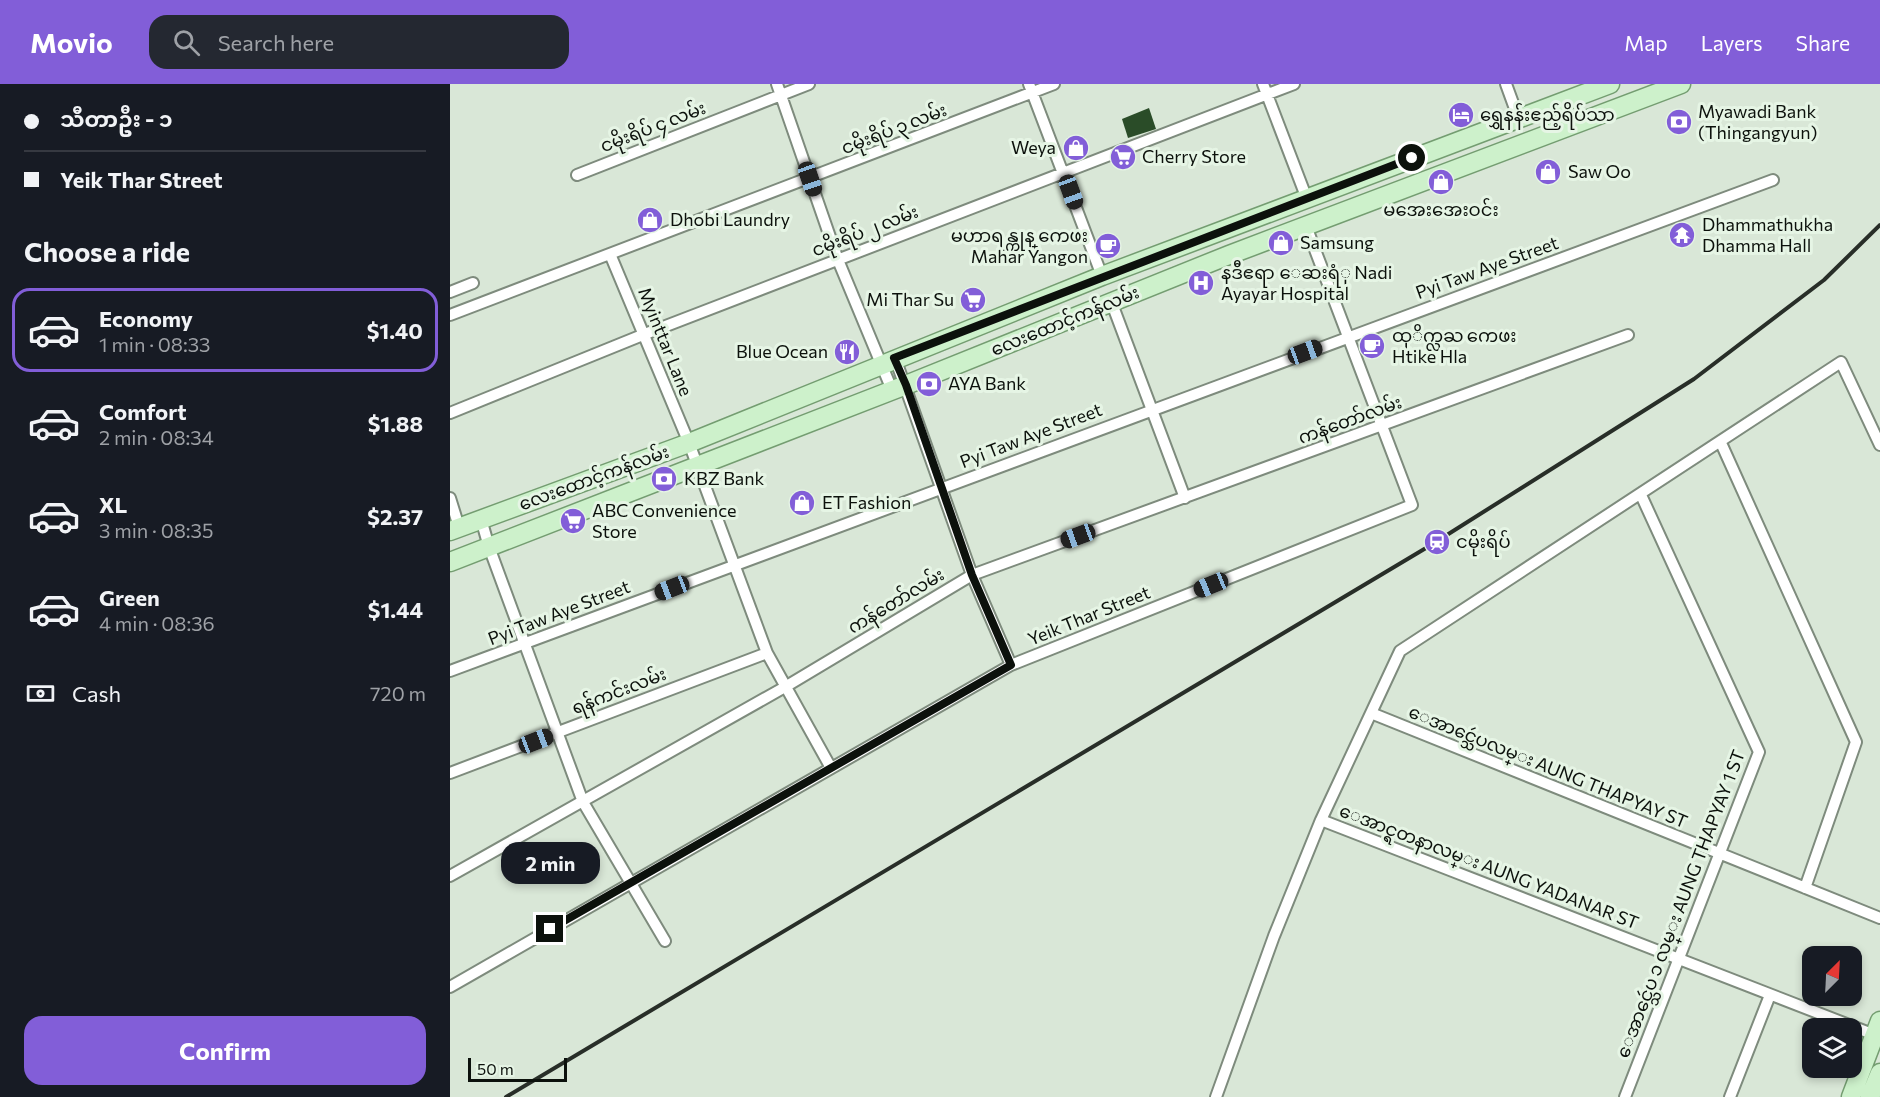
<!DOCTYPE html>
<html lang="en">
<head>
<meta charset="utf-8">
<style>
	body { margin:0; font-family:Commissioner,"Noto Sans Myanmar",sans-serif; background:#242831; color:#f1f3f6; height:100vh; display:flex; flex-direction:column; font-size:22px; white-space:nowrap }
	* { box-sizing:border-box; margin:0 }
	p { font-size:20px; color:#9ea1a6 }
	.icon { flex:none; width:33px; height:33px; fill:none; stroke:currentColor; stroke-width:2; stroke-linecap:round; stroke-linejoin:round }
	.map { position:relative; flex:1; overflow:hidden }
	.drawer { display:flex; flex-direction:column; background:#171b24; width:450px }
	.drawer>* { flex:none }
	.banner { display:grid; align-content:center; height:132px; padding:0 24px; background:#171b24 }
	.needle { width:39px; rotate:24deg }
	.buttons { position:absolute; left:1352px; top:862px; display:grid; gap:12px }
	.buttons a { display:grid; place-items:center; width:60px; height:60px; border-radius:12px; background:#171b24; box-shadow:0 3px 9px #0003; font-size:30px }
	.scale { position:absolute; left:18px; bottom:15px; width:99px; box-sizing:border-box; padding-left:6px; border:3px solid #0c110c; border-top:0; font-size:16px; line-height:21px; white-space:nowrap; color:#0c110c; -webkit-text-stroke:4px #e6f5e5; paint-order:stroke }
	.end { position:absolute; width:27px; height:27px; margin:-14px; border:8px solid #0c110c; background:#fff; box-shadow:0 0 0 3px #fff }
	.from { border-radius:50% }
	.bubble { position:absolute; height:42px; border-radius:18px; background:#171b24; box-shadow:0 3px 9px #0003; font-size:20px; font-weight:700; line-height:42px; text-align:center }
	.car { position:absolute; width:18px; height:36px; margin:-18px -9px; border-radius:8px; box-shadow:0 0 4px 2px #0007; background:linear-gradient(#222 24%,#8ab4d8 0 40%,#222 0 76%,#8ab4d8 0 86%,#222 0) }
	.banner b { display:flex; align-items:center; gap:21px; height:57px; font-size:22px }
	.banner b+b { border-top:2px solid #363941 }
	.banner i { width:15px; height:15px; background:#f1f3f6 }
	ul { padding:0; list-style:none }
	li { display:flex; align-items:center; gap:18px; height:84px; margin:0 12px 9px; padding:0 12px; border:3px solid transparent; border-radius:18px }
	li div { flex:1 }
	li b { display:block; font-size:22px }
	li em { font-style:normal; font-weight:700 }
	li.selected { border-color:#825ed8 }
	li>.icon { width:54px; height:54px; stroke-width:1.5 }
	h2 { padding:0 24px; font-size:27px; line-height:72px }
	.pay { display:flex; align-items:center; gap:15px; height:66px; padding:0 24px; font-size:22px }
	.pay p { margin-inline-start:auto }
	.cta { display:flex; gap:12px; margin-top:auto; padding:12px 24px }
	.cta a { flex:1; height:69px; border-radius:18px; background:#825ed8; color:#fff; font-size:24px; font-weight:700; line-height:69px; text-align:center }
	header { display:flex; align-items:center; gap:36px; box-sizing:border-box; height:84px; padding:0 30px; background:#825ed8; color:#fff }
	header strong { font-size:28px }
	nav { display:flex; gap:33px; margin-inline-start:auto; font-size:21px }
	.search { width:420px; height:54px; background:#242831; display:flex; align-items:center; gap:15px; box-sizing:border-box; padding:0 21px; border-radius:18px; color:#9ea1a6; font-size:22px }
	main { display:flex; flex:1; min-height:0 }
	.map>svg:first-child { display:block }
	.building { fill:#2a4c28 }
	.lines { fill:none; stroke-linecap:round; stroke-linejoin:round }
	.minor-casing { stroke:#7e8b7d; stroke-width:14 }
	.primary-casing { stroke:#749d71; stroke-width:21 }
	.minor { stroke:#fff; stroke-width:10 }
	.primary { stroke:#cdf1cb; stroke-width:18 }
	.rail { stroke:#282e28; stroke-width:4 }
	.route { stroke:#0c110c; stroke-width:8 }
	.labels { text-anchor:middle; stroke-width:6; stroke-linejoin:round; paint-order:stroke }
	.poi-label { font-size:18px; fill:#0c110c; stroke:#e6f5e5; text-anchor:start }
	.street-label { font-size:18px; fill:#0c110c; stroke:#e6f5e5 }
</style>
</head>
<body>
<header>
<strong>Movio</strong>
<div class="search"><svg class="icon" aria-label="search" viewBox="0 0 24 24"><circle cx="10" cy="10" r="6"/><path d="M15 15l6 6"/></svg>Search here</div>
<nav><a>Map</a><a>Layers</a><a>Share</a></nav>
</header>
<main>
<section class="drawer">
<div class="banner">
<b><i class="from"></i>သီတာဦး - ၁</b>
<b><i></i>Yeik Thar Street</b>
</div>
<h2>Choose a ride</h2>
<ul>
<li class="selected"><svg class="icon" aria-label="car" viewBox="0 0 24 24"><path d="M5 17H2v-5l4-1 3-4h7l3 4 3 1v5h-3M9 17h6M6 11h13"/><circle cx="7" cy="17" r="2"/><circle cx="17" cy="17" r="2"/></svg><div><b>Economy</b><p>1 min · 08:33</p></div><em>$1.40</em></li>
<li><svg class="icon" aria-label="car" viewBox="0 0 24 24"><path d="M5 17H2v-5l4-1 3-4h7l3 4 3 1v5h-3M9 17h6M6 11h13"/><circle cx="7" cy="17" r="2"/><circle cx="17" cy="17" r="2"/></svg><div><b>Comfort</b><p>2 min · 08:34</p></div><em>$1.88</em></li>
<li><svg class="icon" aria-label="car" viewBox="0 0 24 24"><path d="M5 17H2v-5l4-1 3-4h7l3 4 3 1v5h-3M9 17h6M6 11h13"/><circle cx="7" cy="17" r="2"/><circle cx="17" cy="17" r="2"/></svg><div><b>XL</b><p>3 min · 08:35</p></div><em>$2.37</em></li>
<li><svg class="icon" aria-label="car" viewBox="0 0 24 24"><path d="M5 17H2v-5l4-1 3-4h7l3 4 3 1v5h-3M9 17h6M6 11h13"/><circle cx="7" cy="17" r="2"/><circle cx="17" cy="17" r="2"/></svg><div><b>Green</b><p>4 min · 08:36</p></div><em>$1.44</em></li>
</ul>
<div class="pay"><svg class="icon" aria-label="cash" viewBox="0 0 24 24"><path d="M3 7h18v10H3z"/><circle cx="12" cy="12" r="2"/></svg>Cash<p>720 m</p></div>
<div class="cta"><a>Confirm</a></div>
</section>
<div class="map">
<svg width="1430" height="1013" viewBox="0 0 1430 1013">
	<rect width="100%" height="100%" fill="#d9e7d7"/>
	<path class="building" d="M699,24L706,45L678,54L672,35Z"/>
	<g class="lines">
		<g class="minor-casing">
			<path id="minor" d="M327,0L388,176L442,306
				M579,0L652,192
				M813,0L857,115
				M1056,0L1068,33
				M127,91L359,0
				M160,170L239,359L317,569L381,684
				M0,208L23,199
				M661,217L735,414
				M0,231L604,0
				M445,274L522,491L561,581
				M0,329L195,250L844,0
				M1271,359L1406,658L1355,804
				M0,414L9,443
				M31,435L39,463L133,718L215,857
				M0,587L1323,96
				M921,629L1430,834
				M0,689L317,569
				M871,736L1430,953
				M0,792L335,603L522,491L1178,251
				M0,903L561,581L962,421L856,142
				M766,1013L824,852L871,736L950,567L1391,278L1430,361
				M1175,1013L1309,668L1191,411
				M1280,1013L1320,911"/>
		</g>
		<g class="primary-casing">
			<path id="primary" d="M0,447L239,359L652,192L1160,0
				M0,478L456,301L779,171L1231,0
				M1401,1013L1430,937
				M1420,1013L1430,989"/>
		</g>
		<use href="#minor" class="minor"/>
		<use href="#primary" class="primary"/>
		<path class="rail" d="M56,1013L981,461L1244,295L1374,196L1430,141"/>
	</g>
	<g class="lines">
		<path class="route" d="M100,845L561,581L522,491L456,301L444,274L962,74"/>
	</g>
	<defs>
		<g id="hotel-disc" transform="scale(1.35)"><circle r="9.5" fill="#825ed8" stroke="#e6f5e5"/><path d="M-6-4.5h1.5V1H6V5H4.5V3h-9V5H-6ZM-4 0a1.8 1.8 0 1 1 3.6 0ZM.5 0V-2.5h3Q6-2.5 6 0Z" fill="#fff"/></g>
		<g id="bank-disc" transform="scale(1.35)"><circle r="9.5" fill="#825ed8" stroke="#e6f5e5"/><path d="M-6-4H6V4H-6ZM0-2.3a2.3 2.3 0 1 0 0 4.6a2.3 2.3 0 1 0 0-4.6Z" fill="#fff"/></g>
		<g id="shop-disc" transform="scale(1.35)"><circle r="9.5" fill="#825ed8" stroke="#e6f5e5"/><path d="M-5-2.5h2.3a2.7 3.5 0 0 1 5.4 0H5L5.5 6h-11ZM-1.5-2.5h3a1.5 2.3 0 0 0-3 0Z" fill="#fff"/></g>
		<g id="supermarket-disc" transform="scale(1.35)"><circle r="9.5" fill="#825ed8" stroke="#e6f5e5"/><path d="M-6-5.5h2.5l.6 2H6L4.5 2H-2.5L-4.4-4H-6ZM-1.5 3.2a1.3 1.3 0 1 0 .1 0ZM3 3.2a1.3 1.3 0 1 0 .1 0Z" fill="#fff"/></g>
		<g id="temple-disc" transform="scale(1.35)"><circle r="9.5" fill="#825ed8" stroke="#e6f5e5"/><path d="M0-6L5-2H3V0L6.5 2.5H4V6H1.5V3h-3V6H-4V2.5H-6.5L-3 0V-2H-5Z" fill="#fff"/></g>
		<g id="cafe-disc" transform="scale(1.35)"><circle r="9.5" fill="#825ed8" stroke="#e6f5e5"/><path d="M-5.5-4.5H6V0H3Q3 3.5 0 3.5H-2.5Q-5.5 3.5-5.5 0ZM3-3.2v2h1.7v-2ZM-6 4.5H4V6H-6Z" fill="#fff"/></g>
		<g id="hospital-disc" transform="scale(1.35)"><circle r="9.5" fill="#825ed8" stroke="#e6f5e5"/><path d="M-5-5h3v3.5h4V-5h3V5h-3V1.5h-4V5h-3Z" fill="#fff"/></g>
		<g id="restaurant-disc" transform="scale(1.35)"><circle r="9.5" fill="#825ed8" stroke="#e6f5e5"/><path d="M-5-6h1v4h1v-4h1v4h1v-4h1v5L-1.5 .5V6h-2V.5L-5-1ZM5-6V6H3V1.5H1.5Q1.5-4 5-6Z" fill="#fff"/></g>
		<g id="station-disc" transform="scale(1.35)"><circle r="9.5" fill="#825ed8" stroke="#e6f5e5"/><path d="M-3-6H3Q5-6 5-4V2Q5 4 3 4L4.5 6H3L1.5 4h-3L-3 6H-4.5L-3 4Q-5 4-5 2V-4Q-5-6-3-6ZM-3.5-4v3h7v-3ZM-3.5 1v1.5H-2V1ZM2 1v1.5H3.5V1Z" fill="#fff"/></g>
	</defs>
	<g fill-rule="evenodd">
		<use href="#hotel-disc" x="1011" y="31"/>
		<use href="#bank-disc" x="1229" y="38"/>
		<use href="#shop-disc" x="626" y="64"/>
		<use href="#supermarket-disc" x="673" y="73"/>
		<use href="#shop-disc" x="1098" y="88"/>
		<use href="#shop-disc" x="991" y="98"/>
		<use href="#shop-disc" x="200" y="136"/>
		<use href="#temple-disc" x="1232" y="151"/>
		<use href="#shop-disc" x="831" y="159"/>
		<use href="#cafe-disc" x="658" y="162"/>
		<use href="#hospital-disc" x="751" y="199"/>
		<use href="#supermarket-disc" x="523" y="216"/>
		<use href="#cafe-disc" x="922" y="262"/>
		<use href="#restaurant-disc" x="397" y="268"/>
		<use href="#bank-disc" x="479" y="300"/>
		<use href="#bank-disc" x="214" y="395"/>
		<use href="#shop-disc" x="352" y="419"/>
		<use href="#supermarket-disc" x="123" y="437"/>
		<use href="#station-disc" x="987" y="458"/>
	</g>
	<g class="labels">
		<g class="poi-label">
			<text x="1248" y="34">Myawadi Bank<tspan x="1248" dy="21">(Thingangyun)</tspan></text>
			<text x="1030" y="37">ရွှေနန်းဧည့်ရိပ်သာ</text>
			<text x="606" y="70" text-anchor="end">Weya</text>
			<text x="692" y="79">Cherry Store</text>
			<text x="1118" y="94">Saw Oo</text>
			<text x="991" y="132" text-anchor="middle">မအေးအေးဝင်း</text>
			<text x="220" y="142">Dhobi Laundry</text>
			<text x="1252" y="147">Dhammathukha<tspan x="1252" dy="21">Dhamma Hall</tspan></text>
			<text x="638" y="158" text-anchor="end">မဟာရန္ကုန္ ကေဖး<tspan x="638" dy="21">Mahar Yangon</tspan></text>
			<text x="850" y="165">Samsung</text>
			<text x="771" y="195">နဒီဧရာ ေဆးရံု Nadi<tspan x="771" dy="21">Ayayar Hospital</tspan></text>
			<text x="504" y="222" text-anchor="end">Mi Thar Su</text>
			<text x="942" y="258">ထုိက္လႀ ကေဖး<tspan x="942" dy="21">Htike Hla</tspan></text>
			<text x="378" y="274" text-anchor="end">Blue Ocean</text>
			<text x="498" y="306">AYA Bank</text>
			<text x="234" y="401">KBZ Bank</text>
			<text x="372" y="425">ET Fashion</text>
			<text x="142" y="433">ABC Convenience<tspan x="142" dy="21">Store</tspan></text>
			<text x="1006" y="464">ငမိုးရိပ်</text>
		</g>
		<g class="street-label">
			<text transform="translate(203 43) rotate(-21)" y="6">ငမိုးရိပ် ၄ လမ်း</text>
			<text transform="translate(444 45) rotate(-21)" y="6">ငမိုးရိပ် ၃ လမ်း</text>
			<text transform="translate(415 147) rotate(-21)" y="6">ငမိုးရိပ် ၂ လမ်း</text>
			<text transform="translate(1037 184) rotate(-20)" y="6">Pyi Taw Aye Street</text>
			<text transform="translate(615 237) rotate(-22)" y="6">လေးထောင့်ကန်လမ်း</text>
			<text transform="translate(215 258) rotate(68)" y="6">Myinttar Lane</text>
			<text transform="translate(900 336) rotate(-20)" y="6">ကန်တော်လမ်း</text>
			<text transform="translate(581 352) rotate(-21)" y="6">Pyi Taw Aye Street</text>
			<text transform="translate(144 394) rotate(-20)" y="6">လေးထောင့်ကန်လမ်း</text>
			<text transform="translate(446 517) rotate(-31)" y="6">ကန်တော်လမ်း</text>
			<text transform="translate(109 529) rotate(-21)" y="6">Pyi Taw Aye Street</text>
			<text transform="translate(639 532) rotate(-22)" y="6">Yeik Thar Street</text>
			<text transform="translate(169 607) rotate(-21)" y="6">ရန်ကင်းလမ်း</text>
			<text transform="translate(1098 683) rotate(22)" y="6">ေအာင္သေဴပလမ္း AUNG THAPYAY ST</text>
			<text transform="translate(1039 783) rotate(21)" y="6">ေအာင္ရတနာလမ္း AUNG YADANAR ST</text>
			<text transform="translate(1231 820) rotate(-69)" y="6">ေအာင္သေဴပ ၁ လမ္း AUNG THAPYAY 1 ST</text>
		</g>
	</g>
</svg>
<div class="buttons">
<a><svg class="needle" viewBox="-14 -14 28 28"><path d="M0-13l5 13h-10z" fill="#e53935"/><path d="M0 13l5-13h-10z" fill="#9ea1a6"/></svg></a>
<a><svg class="icon" aria-label="layers" viewBox="0 0 24 24"><path d="M12 4l9 5-9 5-9-5zM3 14l9 5 9-5"/></svg></a>
</div>
<div class="scale">50 m</div>
<i class="end from" style="left:962px;top:74px"></i>
<i class="end" style="left:100px;top:845px"></i>
<div class="bubble" style="left:51px;top:758px;width:99px">2 min</div>
<i class="car" style="left:360px;top:95px;rotate:161deg"></i>
<i class="car" style="left:621px;top:108px;rotate:160deg"></i>
<i class="car" style="left:855px;top:268px;rotate:70deg"></i>
<i class="car" style="left:628px;top:452px;rotate:250deg"></i>
<i class="car" style="left:761px;top:501px;rotate:248deg"></i>
<i class="car" style="left:222px;top:504px;rotate:249deg"></i>
<i class="car" style="left:86px;top:657px;rotate:69deg"></i>
</div>
</main>
</body>
</html>
